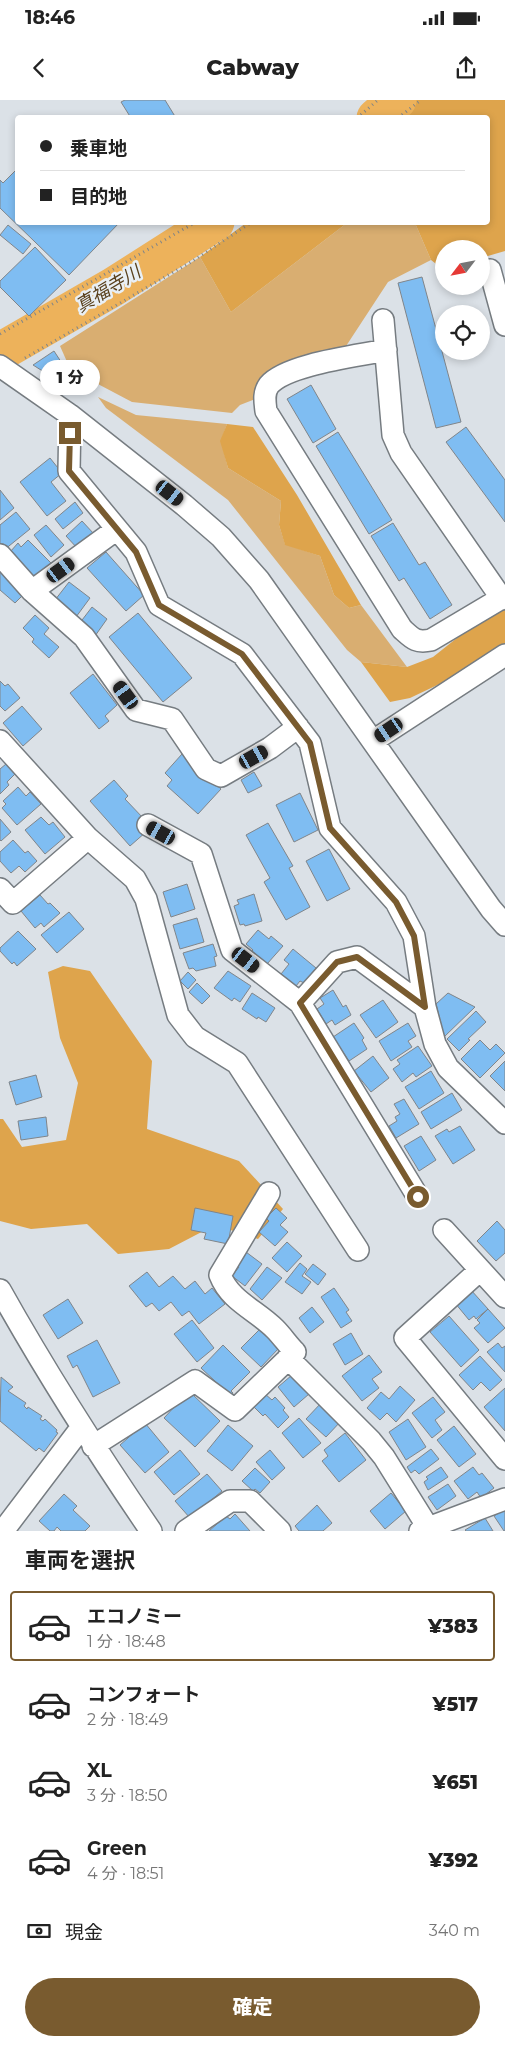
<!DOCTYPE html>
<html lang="ja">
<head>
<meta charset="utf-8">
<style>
	body { margin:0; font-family:Montserrat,"Noto Sans JP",sans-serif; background:#f6f6f6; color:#222; height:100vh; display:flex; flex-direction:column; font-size:19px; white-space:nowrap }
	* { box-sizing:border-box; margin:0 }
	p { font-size:16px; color:#767676 }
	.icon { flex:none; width:28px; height:28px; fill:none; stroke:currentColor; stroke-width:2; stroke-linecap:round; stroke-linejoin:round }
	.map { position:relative; height:1431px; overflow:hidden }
	.details { display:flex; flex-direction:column; background:#fff; flex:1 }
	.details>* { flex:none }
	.top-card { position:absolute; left:15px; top:15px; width:475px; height:110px; border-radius:5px; box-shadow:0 2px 8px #0003; display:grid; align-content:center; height:110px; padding:0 25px; background:#fff }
	.needle { width:32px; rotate:238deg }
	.buttons { position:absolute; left:435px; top:140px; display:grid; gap:10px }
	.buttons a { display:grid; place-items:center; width:55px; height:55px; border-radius:50%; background:#fff; box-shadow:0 2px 8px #0003; font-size:25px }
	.end { position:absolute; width:22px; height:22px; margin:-11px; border:6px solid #795b2f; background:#fff; box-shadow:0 0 0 2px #fff }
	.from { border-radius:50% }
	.bubble { position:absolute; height:35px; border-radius:18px; background:#fff; box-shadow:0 2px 8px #0003; font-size:16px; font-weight:800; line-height:35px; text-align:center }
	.car { position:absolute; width:15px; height:30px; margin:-15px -8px; border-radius:6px; box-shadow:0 0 4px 1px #0007; background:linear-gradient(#222 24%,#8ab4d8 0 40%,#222 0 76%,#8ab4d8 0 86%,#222 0) }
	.top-card b { display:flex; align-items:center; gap:18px; height:48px; font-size:19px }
	.top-card b+b { border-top:1px solid #e0e0e0 }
	.top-card i { width:12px; height:12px; background:#222 }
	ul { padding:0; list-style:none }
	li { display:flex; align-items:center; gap:15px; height:70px; margin:0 10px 8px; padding:0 15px; border:2px solid transparent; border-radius:5px }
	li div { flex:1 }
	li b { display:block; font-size:19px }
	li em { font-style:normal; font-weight:800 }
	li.on { border-color:#795b2f }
	li>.icon { width:45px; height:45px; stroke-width:1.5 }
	h2 { padding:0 25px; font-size:22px; line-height:60px }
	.pay { display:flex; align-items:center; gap:12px; height:55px; padding:0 25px; font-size:19px }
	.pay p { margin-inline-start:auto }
	.action { display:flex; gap:10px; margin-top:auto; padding:10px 25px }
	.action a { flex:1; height:58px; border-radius:30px; background:#795b2f; color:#fff; font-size:20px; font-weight:800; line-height:58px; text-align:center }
	.status { display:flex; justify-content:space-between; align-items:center; height:35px; padding:0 25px; background:#fff; direction:ltr }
	.status svg { height:14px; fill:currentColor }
	header { display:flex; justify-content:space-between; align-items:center; height:65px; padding:0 25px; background:#fff; font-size:22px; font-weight:800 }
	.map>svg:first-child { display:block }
	.green { fill:#d9ae71 }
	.forest { fill:#dea44c }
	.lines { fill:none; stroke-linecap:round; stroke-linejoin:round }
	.river { stroke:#edb25b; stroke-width:39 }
	.building { fill:#7fbdf2; stroke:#80858a }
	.minor-casing { stroke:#767c81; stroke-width:24 }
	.path { stroke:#7f8488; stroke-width:3; stroke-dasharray:1 4; stroke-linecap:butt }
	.minor { stroke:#fff; stroke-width:21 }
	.route { stroke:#795b2f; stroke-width:6 }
	.labels { text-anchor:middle; stroke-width:5; stroke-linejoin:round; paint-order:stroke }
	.water-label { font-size:18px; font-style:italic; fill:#59401c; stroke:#e9eff4 }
</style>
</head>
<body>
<div class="status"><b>18:46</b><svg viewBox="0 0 49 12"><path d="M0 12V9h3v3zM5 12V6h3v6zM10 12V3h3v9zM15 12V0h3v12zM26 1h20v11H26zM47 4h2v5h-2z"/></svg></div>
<header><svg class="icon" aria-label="back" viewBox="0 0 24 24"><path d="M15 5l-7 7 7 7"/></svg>Cabway<svg class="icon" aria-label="share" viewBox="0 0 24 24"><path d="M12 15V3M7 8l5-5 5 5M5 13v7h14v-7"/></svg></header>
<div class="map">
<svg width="505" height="1431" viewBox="0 0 505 1431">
	<rect width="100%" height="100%" fill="#dbe1e7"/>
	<path class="green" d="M347,123H415L431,160L388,182L333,266L304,271L273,292L240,305L232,313L132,302L96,283L71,293L59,283L72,273L60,246L200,157L231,212Z
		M98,297L136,315L227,324L221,341L228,368L281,401L279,425L285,444L320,456L334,495L349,508L361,505L407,567L361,562L347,550L228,400L106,308Z"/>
	<path class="forest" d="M410,0H505V151L481,158V149H444V170L431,160L415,123L488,122V18L387,17Z
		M246,123L247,122L347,123L231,212L200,157Z
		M227,324L253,327L297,395L361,505L349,508L334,495L320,456L285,445L279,425L281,401L228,368L220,341Z
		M505,507V553L410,598L390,602L361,562L407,567L433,557L467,530Z
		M63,866L90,871L152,961L147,1029L239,1061L283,1109L258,1139L215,1125L169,1149L118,1154L87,1124L31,1129L0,1121V1019H3L22,1047L66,1040L78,983L60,938L48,872Z"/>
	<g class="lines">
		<path class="river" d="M376,18L397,0
			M0,252L113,187L215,122"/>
	</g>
	<path class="building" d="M125,0H165L176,18H131L121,2Z
		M18,68V122H120L69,175L0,108V80L3,83Z
		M8,125L31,144L23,154L0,135Z
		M35,147L66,180L29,216L0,187V181Z
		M422,177L461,322L436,328L398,183Z
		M54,251L65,268L52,277L33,265Z
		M311,285L336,329L313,343L287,299Z
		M466,327L505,380V422L446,342Z
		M338,332L392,420L369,434L316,346Z
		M50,358L62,373L51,382L66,401L47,416L20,382Z
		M0,390L14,408L0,420Z
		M75,402L83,413L63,429L55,419Z
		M16,412L30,429L4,450L0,445V425Z
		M82,421L94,434L78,449L66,436Z
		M393,423L419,465L425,462L452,505L430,519L404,478L399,481L371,436Z
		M46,425L64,445L51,457L34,435Z
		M28,440L53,465L38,480L10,452L18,443L21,447Z
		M106,452L144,495L126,511L87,468Z
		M0,467L25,493L15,503L0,490Z
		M69,482L90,498L76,517L55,500Z
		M92,507L107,519L95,536L79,524Z
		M138,513L192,578L163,602L109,537Z
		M35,515L49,528L44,534L59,547L49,558L32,542L34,539L23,528Z
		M93,574L117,605L105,616L109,621L99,629L70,593Z
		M0,581L5,586L8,584L20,598L5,611L0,606Z
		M22,606L42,629L23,646L3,623Z
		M182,654L221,689L198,714L167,686L172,680L165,673Z
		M6,664L15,674L7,682L9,685L0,694V669Z
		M254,672L262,686L248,693L241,680Z
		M114,680L128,696L125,699L144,719L146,732L130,746L90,701Z
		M18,687L26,696L30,692L41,704L17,725L2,708L6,704L3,701Z
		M300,693L318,730L294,742L276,705Z
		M41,717L49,725L53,722L65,737L45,754L25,730Z
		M0,719L11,732L1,741L0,740Z
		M268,723L293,766L289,768L310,807L286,820L264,782L270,778L246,735Z
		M13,740L25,753L28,751L37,761L25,772L19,766L11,773L0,761V752Z
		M329,749L350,789L327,801L306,761Z
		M187,784L195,809L171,817L163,792Z
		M254,794L262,821L245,826L244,824L240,825L234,806L239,804L237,800Z
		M40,795L48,804L50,803L60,813L44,827L41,823L35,828L21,811Z
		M69,812L84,829L57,853L41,835Z
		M197,818L204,842L180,849L173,825Z
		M258,830L269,839L271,836L283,846L267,864L252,851L253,850L246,844Z
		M18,831L36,849L17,866L14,862L12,864L0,851V848Z
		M213,844L217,856L214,857L216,866L196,871L193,868L189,869L183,853Z
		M293,849L316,868L304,883L300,881L296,886L281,874L289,864L284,860Z
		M228,871L251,886L240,902L234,898L232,901L214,888Z
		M188,872L196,880L188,889L180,881Z
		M197,883L210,896L202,904L189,892Z
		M333,890L343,907L346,905L351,915L335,925L332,920L326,924L317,909L324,904L320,898Z
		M252,893L275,908L266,922L258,917L257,919L242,909Z
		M448,893L475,907L444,937L436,904Z
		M383,900L398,922L376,938L360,915Z
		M476,911L486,922L468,939L470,940L459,951L447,939Z
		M354,923L364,938L362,940L367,949L349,961L333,937Z
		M408,923L416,936L408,941L412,947L391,961L379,941Z
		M480,940L490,950L496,944L505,953L480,978L461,959Z
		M418,946L432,966L416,977L413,973L402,982L393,969L400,964L397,960Z
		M373,956L389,978L371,992L354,971Z
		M505,961V991L490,976Z
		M431,971L444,993L419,1009L405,987Z
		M36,975L42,997L16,1005L9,982Z
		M452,993L462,1010L431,1029L421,1012Z
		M404,999L419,1024L396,1038L389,1026L397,1021L395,1017L400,1014L394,1004Z
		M46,1017L48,1036L21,1040L18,1021Z
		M460,1026L475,1050L453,1064L435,1036L447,1029L449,1032Z
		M421,1036L436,1060L419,1071L404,1046Z
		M195,1108L233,1116L228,1144L204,1139L206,1133L191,1130Z
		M276,1108L287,1118L280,1125L288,1132L275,1146L259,1132L269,1121L266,1118Z
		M497,1121L505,1130V1153L496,1161L477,1141Z
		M287,1142L302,1156L287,1172L272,1158Z
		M246,1152L262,1164L245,1186L232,1176L239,1167L236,1165Z
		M300,1163L307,1169L302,1176L311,1182L302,1194L285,1182Z
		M313,1164L326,1174L318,1185L305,1174Z
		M267,1167L282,1178L262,1200L250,1189Z
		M147,1172L159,1187L173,1176L185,1189L195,1181L205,1194L212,1188L225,1204L199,1224L189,1211L182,1216L171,1202L159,1211L152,1203L146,1207L129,1186Z
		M334,1188L349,1210L346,1212L352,1221L341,1228L321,1197Z
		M471,1190L488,1209L476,1219L474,1216L469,1220L455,1203Z
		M68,1199L83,1223L58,1239L43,1215Z
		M312,1207L324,1222L310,1233L299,1218Z
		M488,1209L505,1228L488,1243L474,1228L480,1223L477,1220Z
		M449,1216L479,1250L461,1267L430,1232Z
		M192,1220L214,1248L197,1262L174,1234Z
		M260,1229L279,1248L261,1267L241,1248Z
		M351,1233L363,1254L345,1265L333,1244Z
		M97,1240L120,1283L93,1297L77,1265L73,1268L67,1256Z
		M498,1243L502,1248L505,1246V1272L487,1252Z
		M223,1245L250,1272L231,1291L233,1293L231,1296L201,1268Z
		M369,1255L382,1272L372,1279L379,1288L362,1301L342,1276Z
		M480,1256L502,1280L490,1291L481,1282L473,1290L459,1275Z
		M292,1275L309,1294L294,1307L278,1287Z
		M1,1277L13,1287L8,1291L26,1303L24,1306L27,1309L28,1307L42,1316L40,1319L43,1321L45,1319L57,1330L56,1332L58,1333L44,1352L39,1348L36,1351L0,1321Z
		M400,1286L415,1300L396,1322L387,1313L380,1320L367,1308L381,1292L389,1299Z
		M505,1288V1331L484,1307Z
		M189,1291L220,1321L195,1347L164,1318Z
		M265,1294L272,1300L275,1297L285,1308L283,1310L289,1317L278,1328L265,1314L263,1316L253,1306Z
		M433,1297L445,1312L435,1320L442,1330L432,1338L412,1313Z
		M322,1302L342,1320L326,1337L306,1319Z
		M299,1318L321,1343L303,1358L282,1333Z
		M408,1319L426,1347L406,1360L389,1332Z
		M145,1323L169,1352L145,1373L120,1345Z
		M228,1325L253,1346L232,1371L207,1351Z
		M454,1326L476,1354L459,1367L437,1340Z
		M345,1333L366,1360L339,1382L322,1361L328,1356L324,1350Z
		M431,1349L439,1359L419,1374L415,1370L411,1373L407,1367Z
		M180,1350L200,1374L174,1395L154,1372Z
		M270,1350L285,1368L272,1380L256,1362Z
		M441,1367L448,1377L428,1390L424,1382L428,1379L426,1377Z
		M473,1367L479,1375L482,1373L494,1388L481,1398L477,1392L468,1399L454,1381Z
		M255,1368L270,1382L260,1393L255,1389L253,1391L242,1381Z
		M207,1374L222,1391L190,1418L175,1401Z
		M448,1384L456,1396L437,1410L428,1397Z
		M391,1393L406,1411L385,1429L370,1411Z
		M64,1394L77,1406L73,1410L90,1426L85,1431H61L57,1427L54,1431H50L39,1421Z
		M317,1405L332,1423L323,1431H299L295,1426Z
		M505,1409V1431H504L494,1416Z
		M235,1414L250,1431H209L226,1416L230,1419Z
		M485,1418L493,1431H466L465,1430Z"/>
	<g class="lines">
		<g class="minor-casing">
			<path id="minor" d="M490,170L505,225
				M383,220L393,335L401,353L502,499
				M386,250C358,256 287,264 269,285C263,293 265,302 266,311L402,529C413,539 416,543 431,540L505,496
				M0,266L70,315L184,405L221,437L259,480L491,809L505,825
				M70,315L69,371L136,452L159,505L242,554L310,643L330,728L396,802L414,836L425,907L435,944L448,968L505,1023
				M0,455L32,491L84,537L136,610L172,619L206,669L221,676L270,648L298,627
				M32,491L117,429
				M0,641L88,738L135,779L146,799L178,915L195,937L237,963L358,1150
				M373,641L505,555
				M148,725L201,754L232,850L300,903L418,1097
				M0,789L13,803L88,738
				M300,903L337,862L357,857L425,907
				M444,1130L505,1197
				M480,1170L405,1238L505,1359
				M0,1190C47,1274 97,1352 151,1431
				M288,1258L371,1341L384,1357L429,1429
				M93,1346L195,1281L235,1310L295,1252C288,1245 282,1236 275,1229C256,1210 230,1201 220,1175L269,1093
				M3,1431L81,1328
				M186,1431L230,1401H250L280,1431
				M420,1431L505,1399"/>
		</g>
		<path class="path" d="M357,18L378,0
			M398,18L421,0
			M0,234L196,122
			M25,258L191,162L252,122"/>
		<use href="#minor" class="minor"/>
	</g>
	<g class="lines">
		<path class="route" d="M70,333L69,371L136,452L159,505L242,554L310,643L330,728L396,802L414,836L425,907L357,857L337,862L300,903L418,1097"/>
	</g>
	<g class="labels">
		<g class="water-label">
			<text transform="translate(108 189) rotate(-31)" y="6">真福寺川</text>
		</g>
	</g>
</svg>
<div class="buttons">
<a><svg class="needle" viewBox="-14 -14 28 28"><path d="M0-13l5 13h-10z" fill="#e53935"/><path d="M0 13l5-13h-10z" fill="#767676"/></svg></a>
<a><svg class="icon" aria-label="locate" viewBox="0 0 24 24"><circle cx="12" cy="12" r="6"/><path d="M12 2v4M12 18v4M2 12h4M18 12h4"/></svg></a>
</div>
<i class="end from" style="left:418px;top:1097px"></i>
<i class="end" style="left:70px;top:333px"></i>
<div class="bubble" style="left:40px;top:260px;width:60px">1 分</div>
<i class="car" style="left:170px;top:393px;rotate:128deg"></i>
<i class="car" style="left:61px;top:470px;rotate:54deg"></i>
<i class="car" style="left:126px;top:595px;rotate:324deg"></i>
<i class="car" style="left:389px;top:630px;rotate:236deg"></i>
<i class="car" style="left:254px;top:657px;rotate:61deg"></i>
<i class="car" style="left:161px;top:733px;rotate:299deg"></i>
<i class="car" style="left:246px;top:860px;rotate:128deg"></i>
<div class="top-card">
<b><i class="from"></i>乗車地</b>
<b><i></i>目的地</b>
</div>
</div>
<section class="details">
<h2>車両を選択</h2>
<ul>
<li class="on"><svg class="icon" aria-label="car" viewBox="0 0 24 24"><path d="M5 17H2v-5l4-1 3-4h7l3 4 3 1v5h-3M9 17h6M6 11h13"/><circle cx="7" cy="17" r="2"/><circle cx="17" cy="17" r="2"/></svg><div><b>エコノミー</b><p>1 分 · 18:48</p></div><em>¥383</em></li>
<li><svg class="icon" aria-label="car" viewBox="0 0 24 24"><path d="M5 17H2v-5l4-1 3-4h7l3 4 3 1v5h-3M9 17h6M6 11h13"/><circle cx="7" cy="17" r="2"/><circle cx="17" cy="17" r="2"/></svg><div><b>コンフォート</b><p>2 分 · 18:49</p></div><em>¥517</em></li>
<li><svg class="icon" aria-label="car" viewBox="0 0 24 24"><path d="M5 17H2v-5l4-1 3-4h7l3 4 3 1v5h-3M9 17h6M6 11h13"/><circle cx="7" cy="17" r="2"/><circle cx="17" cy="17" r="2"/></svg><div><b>XL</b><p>3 分 · 18:50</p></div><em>¥651</em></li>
<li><svg class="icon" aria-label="car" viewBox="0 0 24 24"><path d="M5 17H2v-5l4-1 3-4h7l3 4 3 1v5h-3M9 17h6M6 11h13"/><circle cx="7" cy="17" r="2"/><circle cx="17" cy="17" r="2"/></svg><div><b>Green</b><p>4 分 · 18:51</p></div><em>¥392</em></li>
</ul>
<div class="pay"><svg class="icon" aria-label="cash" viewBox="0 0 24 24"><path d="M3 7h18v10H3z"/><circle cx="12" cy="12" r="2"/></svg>現金<p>340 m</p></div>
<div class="action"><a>確定</a></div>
</section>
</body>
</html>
